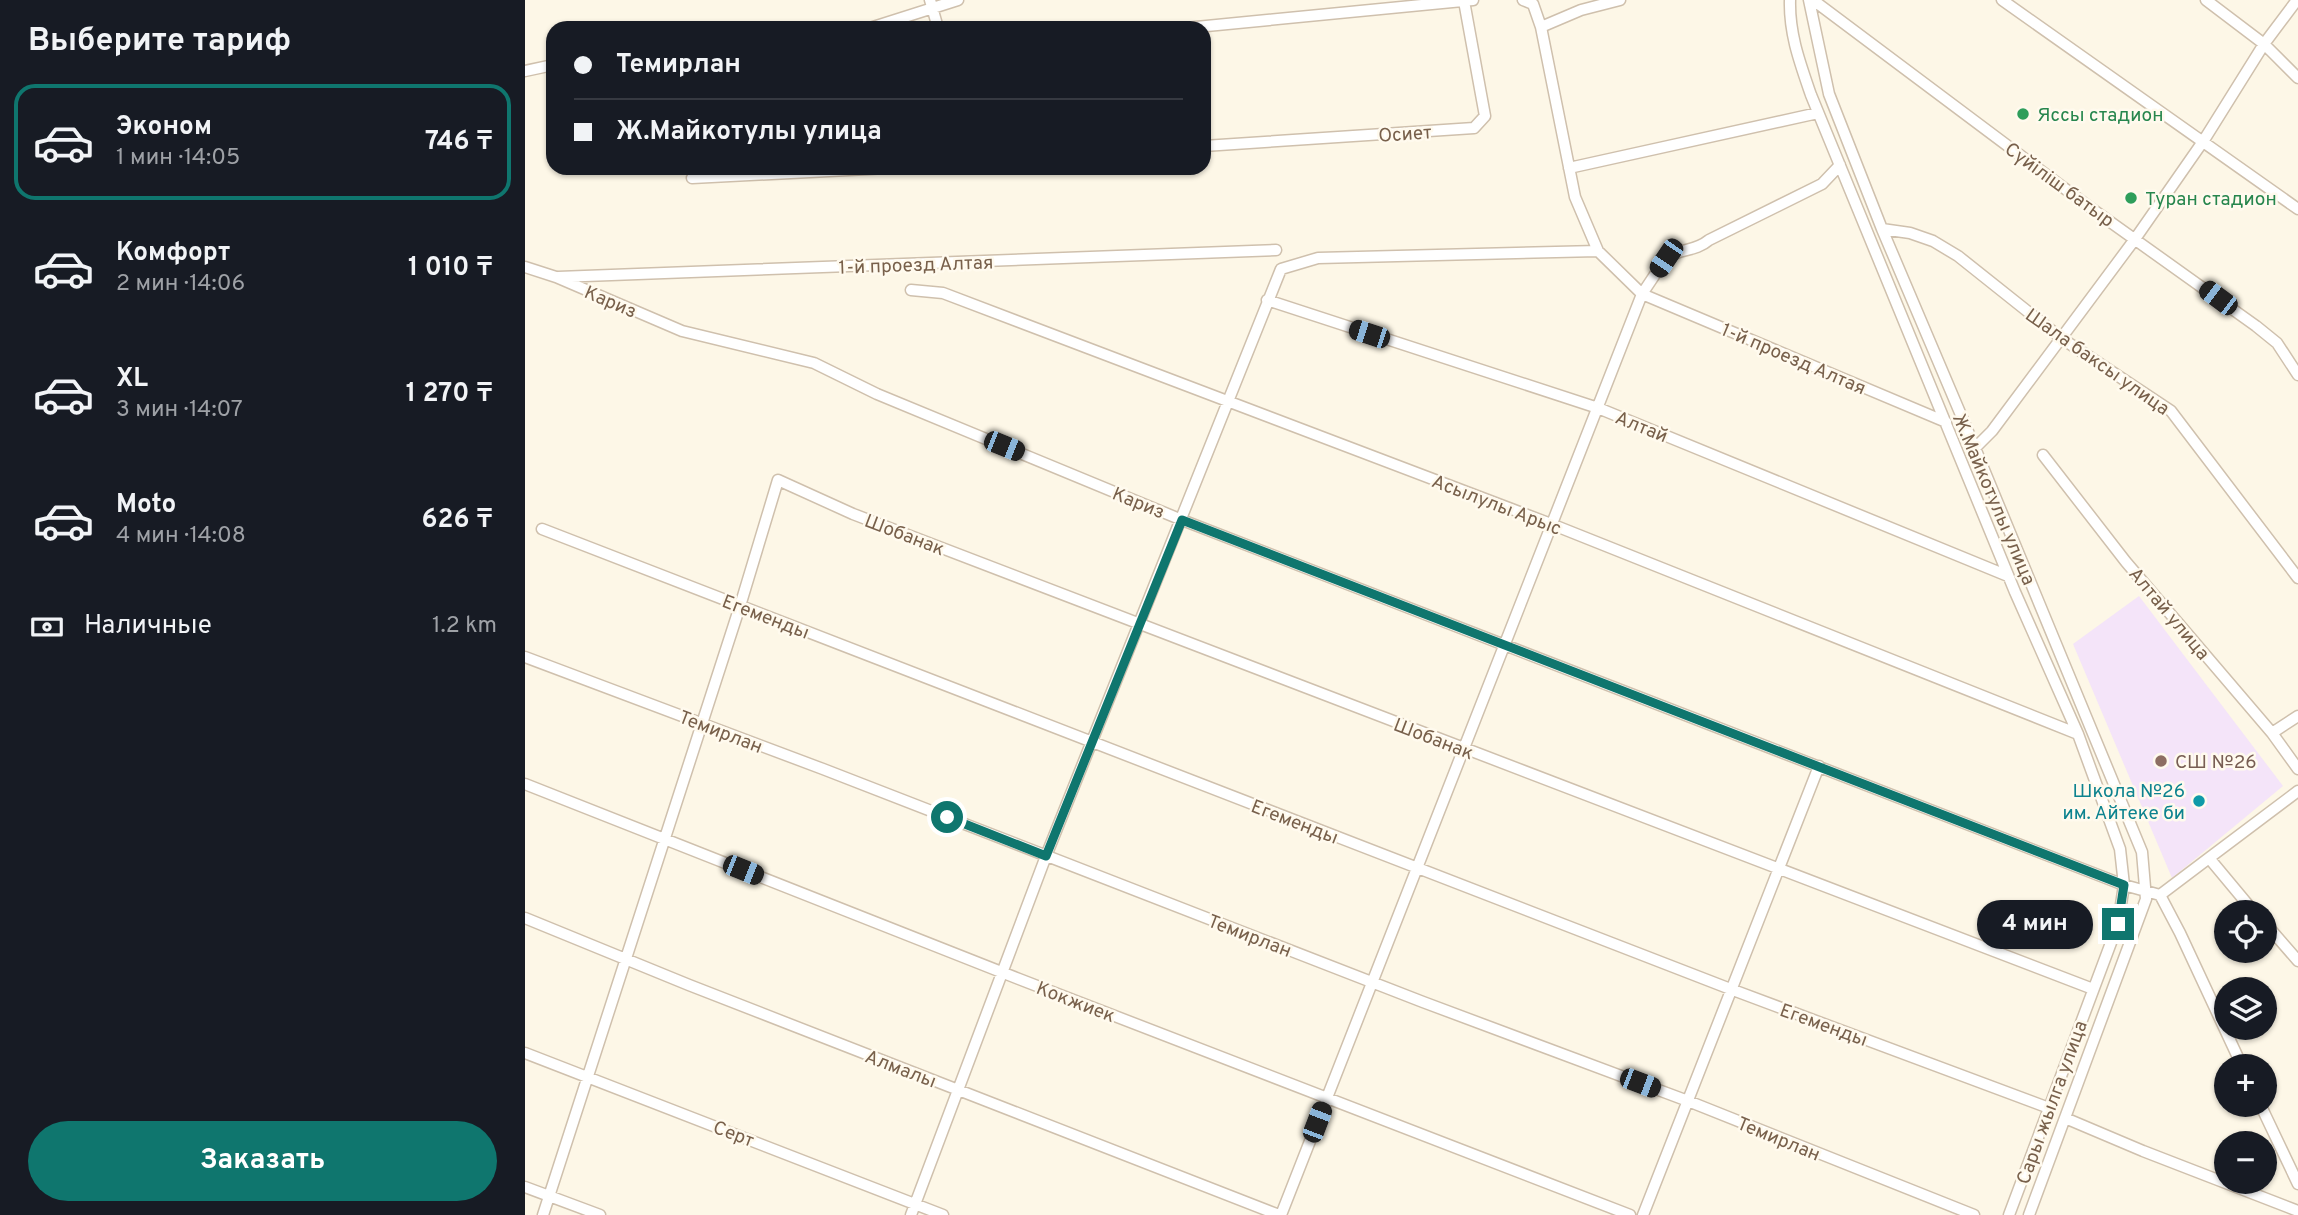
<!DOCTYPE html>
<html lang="ru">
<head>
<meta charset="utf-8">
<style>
	body { margin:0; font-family:Overpass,sans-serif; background:#242831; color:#f1f3f6; height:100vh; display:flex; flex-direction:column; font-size:26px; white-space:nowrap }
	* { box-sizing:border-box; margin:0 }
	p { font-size:23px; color:#9ea1a6 }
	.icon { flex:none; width:38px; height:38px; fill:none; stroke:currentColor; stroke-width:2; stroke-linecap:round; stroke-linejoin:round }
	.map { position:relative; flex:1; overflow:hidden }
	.details { display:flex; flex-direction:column; background:#171b24; width:525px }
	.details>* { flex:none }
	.hud { position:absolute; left:21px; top:21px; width:665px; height:154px; border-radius:21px; box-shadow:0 2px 5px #0004; display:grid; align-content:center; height:154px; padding:0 28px; background:#171b24 }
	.controls { position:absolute; left:1689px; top:900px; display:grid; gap:14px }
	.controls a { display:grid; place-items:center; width:63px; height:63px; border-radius:50%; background:#171b24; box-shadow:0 2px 5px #0004; font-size:35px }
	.end { position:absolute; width:32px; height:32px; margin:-16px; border:9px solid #0f766e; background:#fff; box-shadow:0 0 0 4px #fff }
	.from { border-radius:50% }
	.bubble { position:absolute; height:49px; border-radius:24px; background:#171b24; box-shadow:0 2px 5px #0004; font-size:23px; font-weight:700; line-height:49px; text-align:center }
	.car { position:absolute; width:21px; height:42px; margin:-21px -10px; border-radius:9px; box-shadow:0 0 5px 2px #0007; background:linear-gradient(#222 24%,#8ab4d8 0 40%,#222 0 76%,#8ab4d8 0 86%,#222 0) }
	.hud b { display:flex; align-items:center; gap:24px; height:66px; font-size:26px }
	.hud b+b { border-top:2px solid #363941 }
	.hud i { width:18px; height:18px; background:#f1f3f6 }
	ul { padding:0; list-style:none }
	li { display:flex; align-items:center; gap:21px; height:116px; margin:0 14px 10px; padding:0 14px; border:4px solid transparent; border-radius:21px }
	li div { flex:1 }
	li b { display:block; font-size:26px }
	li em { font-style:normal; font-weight:700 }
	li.selected { border-color:#0f766e }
	li>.icon { width:63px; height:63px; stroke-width:1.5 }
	h2 { padding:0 28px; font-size:32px; line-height:84px }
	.pay { display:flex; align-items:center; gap:18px; height:77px; padding:0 28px; font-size:26px }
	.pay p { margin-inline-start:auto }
	.action { display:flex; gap:14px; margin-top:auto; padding:14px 28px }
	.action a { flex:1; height:80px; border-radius:42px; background:#0f766e; color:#fff; font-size:28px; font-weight:700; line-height:80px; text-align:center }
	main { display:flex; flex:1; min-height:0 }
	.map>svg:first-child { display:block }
	.education { fill:#f4e4f9 }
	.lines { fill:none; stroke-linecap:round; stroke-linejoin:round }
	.minor-casing { stroke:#cfc0ad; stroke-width:13 }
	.minor { stroke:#fff; stroke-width:10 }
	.route { stroke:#0f766e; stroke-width:9 }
	.leisure-dot { fill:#2e9e5b; stroke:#fffaee; stroke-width:2.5 }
	.education-dot { fill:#8d6e63; stroke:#fffaee; stroke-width:2.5 }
	.culture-dot { fill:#0f9aa8; stroke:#fffaee; stroke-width:2.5 }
	.labels { text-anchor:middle; stroke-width:5; stroke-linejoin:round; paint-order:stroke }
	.leisure-label { font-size:19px; fill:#27864d; stroke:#fffaee; text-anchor:start }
	.street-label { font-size:19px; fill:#78604b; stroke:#fffaee }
	.education-label { font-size:19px; fill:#785e54; stroke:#fffaee; text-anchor:start }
	.culture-label { font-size:19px; fill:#0d838f; stroke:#fffaee; text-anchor:end }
</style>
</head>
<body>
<main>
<section class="details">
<h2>Выберите тариф</h2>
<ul>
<li class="selected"><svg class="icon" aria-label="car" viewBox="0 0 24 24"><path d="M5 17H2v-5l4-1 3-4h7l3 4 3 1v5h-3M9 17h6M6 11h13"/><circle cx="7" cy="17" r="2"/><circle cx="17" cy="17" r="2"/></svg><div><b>Эконом</b><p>1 мин · 14:05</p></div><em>746 ₸</em></li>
<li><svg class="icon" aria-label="car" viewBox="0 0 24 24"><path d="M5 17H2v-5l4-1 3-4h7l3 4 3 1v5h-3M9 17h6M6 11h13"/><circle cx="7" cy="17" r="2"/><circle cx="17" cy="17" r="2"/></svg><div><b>Комфорт</b><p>2 мин · 14:06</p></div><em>1 010 ₸</em></li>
<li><svg class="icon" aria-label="car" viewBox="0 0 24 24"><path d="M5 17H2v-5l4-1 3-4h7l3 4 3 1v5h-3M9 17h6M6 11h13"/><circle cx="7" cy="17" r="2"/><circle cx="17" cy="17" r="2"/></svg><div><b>XL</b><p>3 мин · 14:07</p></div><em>1 270 ₸</em></li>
<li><svg class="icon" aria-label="car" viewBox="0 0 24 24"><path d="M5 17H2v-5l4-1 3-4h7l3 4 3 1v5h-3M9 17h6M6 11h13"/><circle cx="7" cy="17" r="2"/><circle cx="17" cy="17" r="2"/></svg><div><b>Moto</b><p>4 мин · 14:08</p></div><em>626 ₸</em></li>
</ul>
<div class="pay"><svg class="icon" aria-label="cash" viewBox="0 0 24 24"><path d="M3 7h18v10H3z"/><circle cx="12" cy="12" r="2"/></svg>Наличные<p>1.2 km</p></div>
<div class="action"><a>Заказать</a></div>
</section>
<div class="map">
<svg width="1773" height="1215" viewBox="0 0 1773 1215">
	<rect width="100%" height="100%" fill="#fdf7e7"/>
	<path class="education" d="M1614,596L1758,786L1647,878L1548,644Z"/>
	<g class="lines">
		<g class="minor-casing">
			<path id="minor" d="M405,0L413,28
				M998,0L1008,4L1016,27L1050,197L1073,251L1117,294L1421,422
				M1265,0C1264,34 1275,63 1286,95L1490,592L1553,734L1595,849L1599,885L1593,924L1484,1215
				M1284,0L1304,94L1357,229L1450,448L1617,852L1621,899L1504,1215
				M1288,0L1563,206L1731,326L1752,343L1773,375
				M1477,0L1773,209
				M1681,0L1739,44L1773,78
				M1016,27L1056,10L1095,0
				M345,28L433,0
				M661,28L948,0
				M0,71L28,65
				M679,146L949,128L960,116L939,1
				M1044,168L1293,113
				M167,178L362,168
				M1357,229L1385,233L1408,241L1433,256L1536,338L1646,411L1773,578
				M0,267L31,277L157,331L289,363L352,394L657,520L1599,885L1635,895L1684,858L1729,912
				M33,277L751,250
				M386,290L418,293L1026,524L1553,734
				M742,300L1073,408L1483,576
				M1450,448L1467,431L1610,239L1679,140L1739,44L1772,0
				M1518,455L1601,562L1747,733L1773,769
				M17,529L1208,990L1524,1108
				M0,657L298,769L898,1002L1163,1101L1449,1215
				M1747,733L1773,716
				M0,784L494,979L1105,1215
				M1684,858L1773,791
				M1635,895L1655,933L1717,1066
				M0,918L164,985L754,1215
				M1740,923L1773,961
				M0,1053L418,1215
				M1735,1104L1773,1184
				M1540,1118L1618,1151L1773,1211
				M0,1187L75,1215
				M18,1215L215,606L253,480L328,514L1568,989
				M386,1215L521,856L756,269L793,258L1073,251
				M756,1215L1117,294L1141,258C1155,248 1170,252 1184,240L1297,184L1315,165
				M1118,1215L1294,766"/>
		</g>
		<use href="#minor" class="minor"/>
	</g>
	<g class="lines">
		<path class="route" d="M422,817L521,856L657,520L1599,885L1593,924"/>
	</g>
	<g class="leisure-dot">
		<circle cx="1498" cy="114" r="7"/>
		<circle cx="1606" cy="198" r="7"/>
	</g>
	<circle class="education-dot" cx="1636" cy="761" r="7"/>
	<circle class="culture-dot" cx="1674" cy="801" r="7"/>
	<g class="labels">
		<g class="leisure-label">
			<text x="1512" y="121">Яссы стадион</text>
			<text x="1620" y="205">Туран стадион</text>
		</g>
		<g class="street-label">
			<text transform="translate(880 133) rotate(-4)" y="7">Осиет</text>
			<text transform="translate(1535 184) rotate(36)" y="7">Сүйіліш батыр</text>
			<text transform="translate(391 264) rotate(-2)" y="7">1-й проезд Алтая</text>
			<text transform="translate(86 301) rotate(23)" y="7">Кариз</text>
			<text transform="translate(1269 358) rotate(23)" y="7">1-й проезд Алтая</text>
			<text transform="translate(1573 361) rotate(35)" y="7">Шала баксы улица</text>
			<text transform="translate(1117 426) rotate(22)" y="7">Алтай</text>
			<text transform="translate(1470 499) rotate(67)" y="7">Ж.Майкотулы улица</text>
			<text transform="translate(614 502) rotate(22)" y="7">Кариз</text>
			<text transform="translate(972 504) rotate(21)" y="7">Асылулы Арыс</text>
			<text transform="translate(380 534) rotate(21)" y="7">Шобанак</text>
			<text transform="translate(1645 613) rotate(50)" y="7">Алтай улица</text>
			<text transform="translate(241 616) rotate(21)" y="7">Егеменды</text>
			<text transform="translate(196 731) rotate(21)" y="7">Темирлан</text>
			<text transform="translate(909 738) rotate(21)" y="7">Шобанак</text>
			<text transform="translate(770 821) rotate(21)" y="7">Егеменды</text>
			<text transform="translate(725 935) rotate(21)" y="7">Темирлан</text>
			<text transform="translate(551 1001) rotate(21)" y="7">Кокжиек</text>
			<text transform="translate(1299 1024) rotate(20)" y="7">Егеменды</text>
			<text transform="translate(376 1068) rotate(21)" y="7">Алмалы</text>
			<text transform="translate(1526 1102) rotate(-70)" y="7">Сары жылга улица</text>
			<text transform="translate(209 1133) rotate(21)" y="7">Серт</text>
			<text transform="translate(1254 1138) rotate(22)" y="7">Темирлан</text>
		</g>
		<g class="education-label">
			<text x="1650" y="768">СШ №26</text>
		</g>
		<g class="culture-label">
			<text x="1660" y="797">Школа №26<tspan x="1660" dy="22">им. Айтеке би</tspan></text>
		</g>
	</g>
</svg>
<div class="controls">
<a><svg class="icon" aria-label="locate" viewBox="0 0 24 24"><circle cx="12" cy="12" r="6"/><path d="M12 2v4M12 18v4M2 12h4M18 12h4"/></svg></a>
<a><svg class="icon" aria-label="layers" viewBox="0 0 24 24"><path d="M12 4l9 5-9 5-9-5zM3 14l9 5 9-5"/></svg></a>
<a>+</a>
<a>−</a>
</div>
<i class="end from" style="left:422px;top:817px"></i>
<i class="end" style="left:1593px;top:924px"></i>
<div class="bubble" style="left:1452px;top:900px;width:116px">4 мин</div>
<i class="car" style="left:1141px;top:258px;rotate:214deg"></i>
<i class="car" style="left:1693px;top:298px;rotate:307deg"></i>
<i class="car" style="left:844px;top:334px;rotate:288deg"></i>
<i class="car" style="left:479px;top:446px;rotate:112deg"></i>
<i class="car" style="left:218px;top:870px;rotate:112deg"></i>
<i class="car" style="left:1115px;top:1083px;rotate:111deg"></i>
<i class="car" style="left:792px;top:1122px;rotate:21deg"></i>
<div class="hud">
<b><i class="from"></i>Темирлан</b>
<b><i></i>Ж.Майкотулы улица</b>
</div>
</div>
</main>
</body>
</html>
